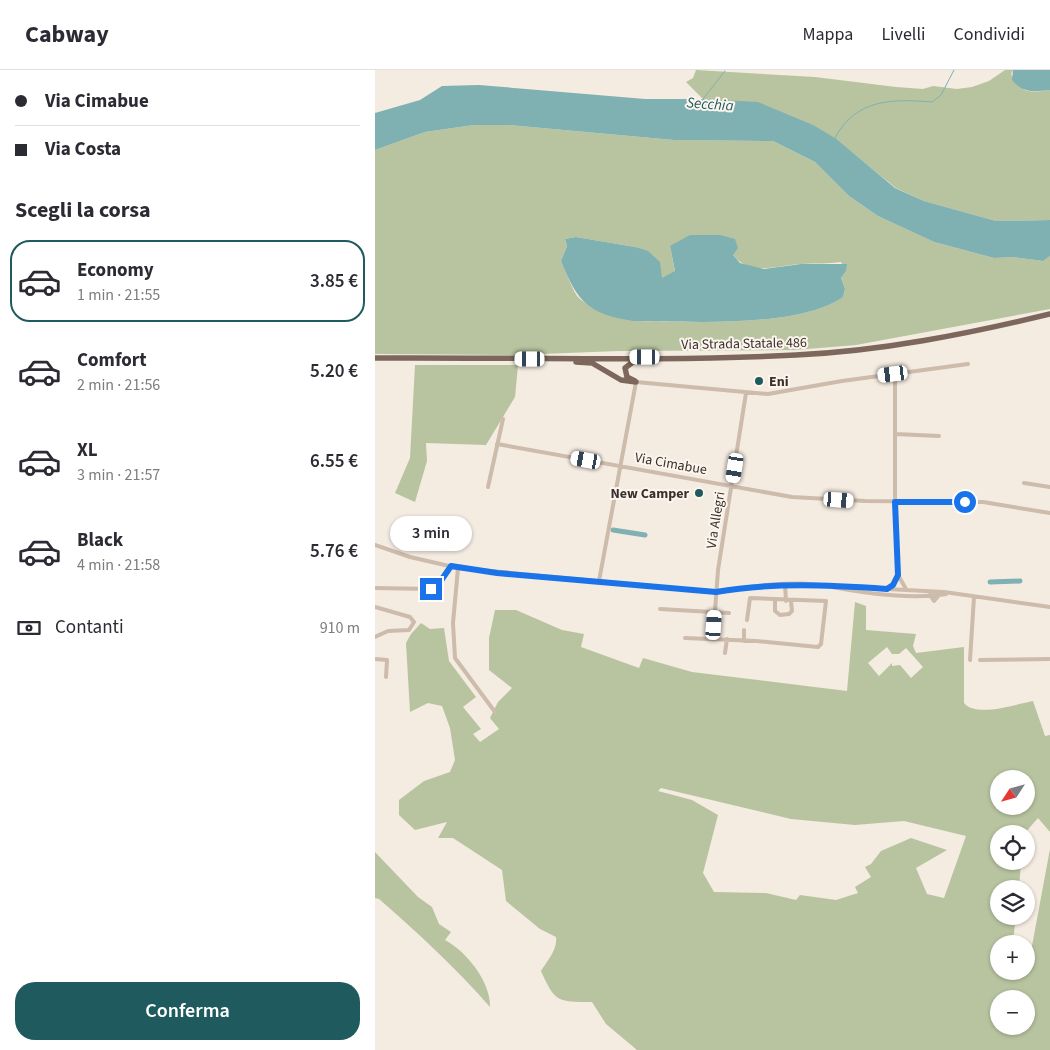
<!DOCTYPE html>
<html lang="it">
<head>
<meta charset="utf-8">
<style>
	body { margin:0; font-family:"Source Sans 3",sans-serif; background:#f7f7f7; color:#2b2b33; height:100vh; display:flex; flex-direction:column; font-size:19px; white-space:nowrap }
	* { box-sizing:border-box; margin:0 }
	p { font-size:16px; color:#7c7c81 }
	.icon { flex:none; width:28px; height:28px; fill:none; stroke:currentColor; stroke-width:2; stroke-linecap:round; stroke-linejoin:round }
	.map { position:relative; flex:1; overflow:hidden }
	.details { display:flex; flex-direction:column; background:#fff; width:375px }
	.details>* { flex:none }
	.banner { display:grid; align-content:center; height:110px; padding:0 15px; background:#fff }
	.needle { width:32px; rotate:234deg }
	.fabs { position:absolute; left:615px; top:700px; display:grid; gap:10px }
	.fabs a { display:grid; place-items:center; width:45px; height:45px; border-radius:50%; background:#fff; box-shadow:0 1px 4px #0004; font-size:25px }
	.end { position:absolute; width:22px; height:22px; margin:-11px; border:6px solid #1a73e8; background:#fff; box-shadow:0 0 0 2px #fff }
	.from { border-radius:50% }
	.bubble { position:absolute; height:35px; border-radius:18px; background:#fff; box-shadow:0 1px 4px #0004; font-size:16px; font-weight:600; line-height:35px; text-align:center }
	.car { position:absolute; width:15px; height:30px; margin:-15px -8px; border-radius:6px; box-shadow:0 0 4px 1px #0007; background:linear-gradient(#fff 24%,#345 0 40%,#fff 0 76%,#345 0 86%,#fff 0) }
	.banner b { display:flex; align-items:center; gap:18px; height:48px; font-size:19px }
	.banner b+b { border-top:1px solid #e1e1e2 }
	.banner i { width:12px; height:12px; background:#2b2b33 }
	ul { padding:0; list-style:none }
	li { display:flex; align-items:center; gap:15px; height:82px; margin:0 10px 8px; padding:0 5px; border:2px solid transparent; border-radius:20px }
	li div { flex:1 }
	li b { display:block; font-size:19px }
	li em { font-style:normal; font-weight:600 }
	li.active { border-color:#1f5a5e }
	li>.icon { width:45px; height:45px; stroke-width:1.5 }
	h2 { padding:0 15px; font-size:22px; line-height:60px }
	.pay { display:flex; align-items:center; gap:12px; height:55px; padding:0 15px; font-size:19px }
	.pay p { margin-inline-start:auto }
	.action { display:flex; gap:10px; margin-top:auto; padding:10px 15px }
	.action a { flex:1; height:58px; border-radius:20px; background:#1f5a5e; color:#fff; font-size:20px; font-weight:600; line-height:58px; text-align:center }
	header { display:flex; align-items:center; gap:30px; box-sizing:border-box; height:70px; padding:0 25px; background:#fff; border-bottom:1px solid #e1e1e2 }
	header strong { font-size:24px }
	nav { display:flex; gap:28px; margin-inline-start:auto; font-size:18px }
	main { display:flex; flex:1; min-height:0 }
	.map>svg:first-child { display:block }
	.green { fill:#b8c4a0; fill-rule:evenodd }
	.water { fill:#7fb0b2 }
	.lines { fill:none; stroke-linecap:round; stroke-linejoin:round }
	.stream { stroke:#7fb0b2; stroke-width:1 }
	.canal { stroke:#7fb0b2; stroke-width:5 }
	.street { stroke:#cdbbac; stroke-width:4 }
	.primary { stroke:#7d675c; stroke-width:5.5 }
	.route { stroke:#1a73e8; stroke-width:6 }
	.poi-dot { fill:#1f5a5e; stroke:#fbf5ee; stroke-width:2 }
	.labels { text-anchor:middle; stroke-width:4; stroke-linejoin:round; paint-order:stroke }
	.street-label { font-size:14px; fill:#3b302b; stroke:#fbf5ee }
	.poi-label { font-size:14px; font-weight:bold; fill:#3b302b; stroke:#fbf5ee; text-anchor:start }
	.water-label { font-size:15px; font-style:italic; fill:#1f5a5e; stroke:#fbf5ee }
</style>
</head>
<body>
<header>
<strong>Cabway</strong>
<nav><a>Mappa</a><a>Livelli</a><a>Condividi</a></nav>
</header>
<main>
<section class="details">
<div class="banner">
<b><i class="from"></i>Via Cimabue</b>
<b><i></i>Via Costa</b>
</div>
<h2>Scegli la corsa</h2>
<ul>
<li class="active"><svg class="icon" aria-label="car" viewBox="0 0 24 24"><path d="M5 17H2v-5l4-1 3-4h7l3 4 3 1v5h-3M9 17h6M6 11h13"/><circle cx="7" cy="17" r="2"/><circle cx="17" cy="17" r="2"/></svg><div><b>Economy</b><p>1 min · 21:55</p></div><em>3.85 €</em></li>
<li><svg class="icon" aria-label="car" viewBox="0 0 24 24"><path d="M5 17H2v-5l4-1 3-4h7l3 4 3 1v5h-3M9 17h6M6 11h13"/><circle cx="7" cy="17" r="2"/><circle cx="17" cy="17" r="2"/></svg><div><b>Comfort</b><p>2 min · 21:56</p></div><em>5.20 €</em></li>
<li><svg class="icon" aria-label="car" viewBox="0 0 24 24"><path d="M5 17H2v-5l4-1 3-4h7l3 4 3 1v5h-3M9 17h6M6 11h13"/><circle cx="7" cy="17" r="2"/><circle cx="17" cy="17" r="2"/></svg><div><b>XL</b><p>3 min · 21:57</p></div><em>6.55 €</em></li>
<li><svg class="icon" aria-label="car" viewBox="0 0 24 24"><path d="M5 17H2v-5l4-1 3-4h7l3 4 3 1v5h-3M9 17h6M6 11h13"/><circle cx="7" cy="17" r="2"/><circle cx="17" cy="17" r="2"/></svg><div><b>Black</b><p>4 min · 21:58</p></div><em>5.76 €</em></li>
</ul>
<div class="pay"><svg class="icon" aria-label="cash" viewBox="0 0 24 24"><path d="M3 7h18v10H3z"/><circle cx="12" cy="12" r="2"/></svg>Contanti<p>910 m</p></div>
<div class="action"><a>Conferma</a></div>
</section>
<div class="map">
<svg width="675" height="980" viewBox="0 0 675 980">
	<rect width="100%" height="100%" fill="#f4ebe1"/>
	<path class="green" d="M321,0L440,7L521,17L548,19L558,16L582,19L597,17L614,11L630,0H638L636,4C647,24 653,23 675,20V150L621,151L549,131L521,118L462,71L337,29H328L311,12L318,8Z
		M99,55H134L299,70L398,71L440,92L474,126L503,146L559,172L619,188L638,187L668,191L675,186V239L481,275L420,280L244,281L141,285L0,284V80L50,62ZM201,167L260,177L286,209L300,202L295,176L358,185C376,207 403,195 427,194C440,193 453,194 466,192L471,201L466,208L470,219L468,227C422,259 313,251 257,251C240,248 215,239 203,227C199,223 189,198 186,191L192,176L190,169Z
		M40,295H143L140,327L111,375L51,373L52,391L40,432L20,423L35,388Z
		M480,532L491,536V560L541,564L538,576L541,583L589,577V633C601,648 641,634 658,631L670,666L675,665V762L663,748L649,764H624V791H646L644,819H624V846H641L638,871L642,874H624V901H651V876H657L675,779V980H262L231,954L217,932C182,932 180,932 166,901C172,891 183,879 181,867L165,859L131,831L127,800L78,768H63L72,752L40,760L24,745V730L49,711L75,702L80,690L75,658L67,636L53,633L35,642L31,573L36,564L46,553L55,559L69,558L74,591L101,627L88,637L106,659L98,664L105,672L124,659L115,648L123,632L137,618L114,600V568L120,540H141L187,560L209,564L206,577L264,598L268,588L317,602L472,621ZM512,577L517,584H524L531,578L548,597L536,608L525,595L517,596V593L504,606L493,593ZM624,709H651V736H624ZM286,718L416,749L480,755L529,751L591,766L569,828L552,824L541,798L572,780L536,768L506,781L496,794L490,797L496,807L480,817L483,823L461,830L425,825L421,830L391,823L339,822L328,803L343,745L317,730L283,721ZM624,929H651V956H624Z
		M0,782L43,827L57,837L64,854L76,862L70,870C91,881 116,912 115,937C81,898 43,863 4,829L0,828Z"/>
	<path class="water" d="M638,0H675V20C659,22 648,23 637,10Z
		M104,15L270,29H328L383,32L438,55L460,68L520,118L549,131L621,151L675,150V186L668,191L638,187L619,188L559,172L503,146L474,126L440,92L398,71L299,70L134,55H99L50,62L0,80V43L45,30L67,16Z
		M315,165H345L360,169L363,178L358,185L365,193L389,199L426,194H472L471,201L466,208L470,219L468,227C422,259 313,251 257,251C213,244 202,231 186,191L192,176L190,169L201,167L260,177L273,181L285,192L287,208L300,201L295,176Z"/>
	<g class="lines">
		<path class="stream" d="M328,29L350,1
			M460,68C481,28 518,29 557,32L566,25L579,0"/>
		<path class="canal" d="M238,460L270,465
			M615,512L645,511"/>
		<path class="street" d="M520,304V432L523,505L531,519
			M520,364L564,366
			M122,374L417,427L490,431L608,432L675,443
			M649,413L675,417
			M113,417L128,349
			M0,475L35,487L83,498L341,522C372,516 422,510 452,516C488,523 535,530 571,524
			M83,498L78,553L80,588L120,642
			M224,511L261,312L393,324L467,311L593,294
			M410,515L411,531
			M455,516L569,522L675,537
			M0,518L56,519L63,515L76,496
			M513,518L518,515L523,505
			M555,525L559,531L564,525
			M400,531V541L405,545L414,544L417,541L416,531
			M0,537L35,547L39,552L34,560L13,561L0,567
			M285,539L354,543
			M310,568L381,571L443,577L446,574L451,531L375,528L372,550
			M338,568L343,500L371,323
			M369,571V560
			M350,583L352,569
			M0,589L12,590L11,607
			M595,590L599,527
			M605,590L675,589"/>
		<path class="primary" d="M0,288C140,287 281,292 421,285C507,281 592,264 675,244
			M201,292L217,293L246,310L261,312
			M260,311L252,307L250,298L258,292L269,290"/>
	</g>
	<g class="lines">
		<path class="route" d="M56,519L63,515L76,496L122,503L341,522C398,512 455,515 512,519L518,515L523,505L520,432H590"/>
	</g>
	<g class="poi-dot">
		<circle cx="384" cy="311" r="5"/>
		<circle cx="324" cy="423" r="5"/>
	</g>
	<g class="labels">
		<g class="street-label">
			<text transform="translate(369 273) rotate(-1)" y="5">Via Strada Statale 486</text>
			<text transform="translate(296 393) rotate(10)" y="5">Via Cimabue</text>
			<text transform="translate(340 450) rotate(-81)" y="5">Via Allegri</text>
		</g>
		<g class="poi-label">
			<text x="394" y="316">Eni</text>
			<text x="314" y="428" text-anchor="end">New Camper</text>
		</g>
		<g class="water-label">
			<text transform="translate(335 34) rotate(4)" y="5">Secchia</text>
		</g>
	</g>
</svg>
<div class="fabs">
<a><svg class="needle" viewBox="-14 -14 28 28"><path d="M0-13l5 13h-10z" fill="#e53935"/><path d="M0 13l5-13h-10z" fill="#7c7c81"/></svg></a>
<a><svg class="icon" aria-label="locate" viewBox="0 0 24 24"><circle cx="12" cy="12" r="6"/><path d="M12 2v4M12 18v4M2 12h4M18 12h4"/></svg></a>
<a><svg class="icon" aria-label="layers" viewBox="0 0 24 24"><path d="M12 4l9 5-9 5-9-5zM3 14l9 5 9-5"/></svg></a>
<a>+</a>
<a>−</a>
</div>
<i class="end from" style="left:590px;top:432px"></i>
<i class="end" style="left:56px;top:519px"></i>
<div class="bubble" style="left:15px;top:446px;width:82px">3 min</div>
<i class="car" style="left:270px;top:287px;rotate:270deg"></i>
<i class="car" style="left:155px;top:289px;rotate:270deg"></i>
<i class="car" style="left:518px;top:304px;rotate:263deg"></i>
<i class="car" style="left:211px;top:390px;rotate:280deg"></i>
<i class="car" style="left:360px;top:398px;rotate:189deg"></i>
<i class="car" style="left:464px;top:430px;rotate:94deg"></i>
<i class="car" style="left:339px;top:555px;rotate:4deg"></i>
</div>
</main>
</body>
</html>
